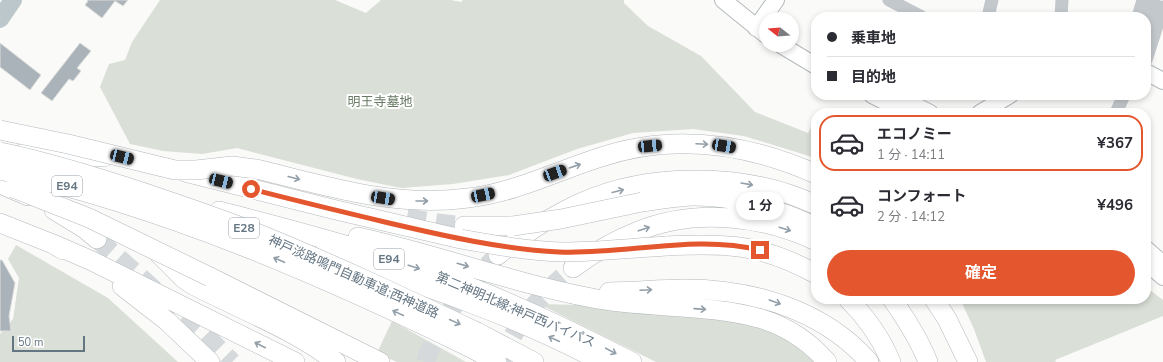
<!DOCTYPE html>
<html lang="ja">
<head>
<meta charset="utf-8">
<style>
	body { margin:0; font-family:"Nunito Sans","Noto Sans JP",sans-serif; background:#f2f2f3; color:#2b2b33; height:100vh; display:flex; flex-direction:column; font-size:15px; white-space:nowrap }
	* { box-sizing:border-box; margin:0 }
	p { font-size:13px; color:#7c7c81 }
	.icon { flex:none; width:22px; height:22px; fill:none; stroke:currentColor; stroke-width:2; stroke-linecap:round; stroke-linejoin:round }
	.map { position:relative; flex:1; overflow:hidden }
	.side { position:absolute; left:811px; top:108px; width:340px; height:196px; display:flex; flex-direction:column; background:#fff; border-radius:16px; box-shadow:0 2px 6px #0003 }
	.side>* { flex:none }
	.top-card { position:absolute; left:811px; top:12px; width:340px; height:88px; border-radius:16px; box-shadow:0 2px 6px #0003; display:grid; align-content:center; height:88px; padding:0 16px; background:#fff }
	.needle { width:26px; rotate:287deg }
	.tools { position:absolute; left:759px; top:12px; display:grid; gap:8px }
	.tools a { display:grid; place-items:center; width:40px; height:40px; border-radius:50%; background:#fff; box-shadow:0 2px 6px #0003; font-size:20px }
	.scale { position:absolute; left:12px; bottom:10px; width:73px; box-sizing:border-box; padding-left:4px; border:2px solid #657683; border-top:0; font-size:11px; line-height:14px; white-space:nowrap; color:#657683; -webkit-text-stroke:3px #fff; paint-order:stroke }
	.end { position:absolute; width:18px; height:18px; margin:-9px; border:5px solid #e4572e; background:#fff; box-shadow:0 0 0 2px #fff }
	.from { border-radius:50% }
	.bubble { position:absolute; height:28px; border-radius:14px; background:#fff; box-shadow:0 2px 6px #0003; font-size:13px; font-weight:700; line-height:28px; text-align:center }
	.car { position:absolute; width:12px; height:24px; margin:-12px -6px; border-radius:5px; box-shadow:0 0 3px 1px #0007; background:linear-gradient(#222 24%,#8ab4d8 0 40%,#222 0 76%,#8ab4d8 0 86%,#222 0) }
	.top-card b { display:flex; align-items:center; gap:14px; height:38px; font-size:15px }
	.top-card b+b { border-top:1px solid #e1e1e2 }
	.top-card i { width:10px; height:10px; background:#2b2b33 }
	ul { padding:7px 0 0; list-style:none }
	li { display:flex; align-items:center; gap:12px; height:56px; margin:0 8px 6px; padding:0 8px; border:2px solid transparent; border-radius:16px }
	li div { flex:1 }
	li b { display:block; font-size:15px }
	li em { font-style:normal; font-weight:700 }
	li.current { border-color:#e4572e }
	li>.icon { width:36px; height:36px; stroke-width:1.5 }
	.action { display:flex; gap:8px; margin-top:auto; padding:8px 16px }
	.action a { flex:1; height:46px; border-radius:24px; background:#e4572e; color:#fff; font-size:16px; font-weight:700; line-height:46px; text-align:center }
	.map>svg:first-child { display:block }
	.green { fill:#dadfd7 }
	.lines { fill:none; stroke-linecap:round; stroke-linejoin:round }
	.river { stroke:#bbc7cb; stroke-width:18 }
	.building { fill:#aab3b9; stroke:#dcdcda }
	.highway-tunnel { stroke:#d5d9db; stroke-width:19; stroke-dasharray:19 10; stroke-linecap:butt }
	.major-casing { stroke:#b5babe; stroke-width:18 }
	.highway-casing { stroke:#b4b9bd; stroke-width:20 }
	.minor { stroke:#c3c8cc; stroke-width:13 }
	.major { stroke:#fff; stroke-width:16 }
	.highway { stroke:#fff; stroke-width:19 }
	.highway-bridge-casing { stroke:#b4b9bd; stroke-width:20; stroke-linecap:butt }
	.highway-bridge { stroke:#fff; stroke-width:19 }
	.oneway { stroke:#939fa8 }
	.route { stroke:#e4572e; stroke-width:5 }
	.labels { text-anchor:middle; stroke-width:4; stroke-linejoin:round; paint-order:stroke }
	.shield { fill:#fff; stroke:#939fa8; stroke-width:1 }
	.shield-label { font-size:12px; font-weight:bold; fill:#657683 }
	.park-label { font-size:13px; fill:#687a64; stroke:#fff }
	.street-label { font-size:13px; fill:#657683; stroke:#fff }
</style>
</head>
<body>
<div class="map">
<svg width="1163" height="362" viewBox="0 0 1163 362">
	<rect width="100%" height="100%" fill="#fafaf8"/>
	<path class="green" d="M160,0H335L366,13L381,0H451L461,2L463,0H624V3L648,26L701,56L755,112L808,133L816,118V160L809,156L744,136L693,129L633,133L577,149L509,175L453,184L401,188L357,179L237,148L202,154L163,151L130,144L100,87L109,64L125,60L132,42Z
		M16,245L108,298L178,362H0V334L13,319L19,278L8,259Z
		M1146,287L1163,300V316L1055,360L1056,362H986L974,329L960,299H1146Z
		M539,304L579,305L752,323L793,342L818,362H656Z
		M392,321L466,362H397L377,353Z"/>
	<g class="lines">
		<path class="river" d="M0,19L13,0"/>
	</g>
	<path class="building" d="M87,0H128L123,6L115,1L102,18L85,5L88,1Z
		M0,43L41,75L30,90L0,67Z
		M80,43L91,51L77,68L81,71L73,81L69,79L52,101L41,93Z
		M0,260H2L15,283L9,316L11,331H0Z"/>
	<g class="lines">
		<path class="highway-tunnel" d="M407,218L438,223L464,226
			M97,239L201,331L232,362
			M425,362C442,317 464,288 498,255
			M501,362C514,324 542,293 573,268"/>
		<g class="major-casing">
			<path id="major" d="M723,0L766,35
				M756,28L776,0
				M781,45L816,66
				M1146,72L1163,81
				M872,95L907,113
				M896,96L930,113
				M980,113L1010,95
				M1146,249L1163,264
				M1146,262L1163,277"/>
		</g>
		<g class="highway-casing">
			<path id="highway" d="M25,152L69,156L104,157
				M256,169C328,186 393,208 468,198C513,193 555,172 598,158C671,133 746,143 816,174
				M185,172L336,210L461,239
				M0,184L28,196
				M642,202C659,200 677,196 694,196C738,196 777,209 816,227
				M54,210L85,229L97,239
				M219,211C306,233 394,257 478,290C530,311 582,336 632,362
				M0,223L53,244L63,250
				M464,226H513
				M358,237C436,254 512,283 592,298C648,309 707,303 762,319C787,327 810,342 827,362
				M53,244L92,261L295,362
				M666,246C727,243 762,244 816,274
				M159,254L184,279L193,285C241,310 293,329 336,362
				M324,254C419,283 514,315 602,362
				M498,255C523,234 550,217 580,203C649,172 747,172 816,205
				M573,268C593,253 613,241 636,232C693,208 761,215 816,241
				M210,277L380,362
				M122,286L167,321L210,362
				M609,292C634,292 659,289 685,289C752,289 824,310 869,362
				M848,299C866,317 881,338 891,362
				M892,299C906,319 919,339 928,362
				M934,299L947,319L968,362
				M477,332L534,362
				M471,348L497,362"/>
		</g>
		<path class="minor" d="M889,0L922,17
			M988,17L992,0
			M1061,17L1062,0
			M1138,17L1143,0
			M1146,25L1154,0
			M1146,60L1163,7
			M1116,113L1124,95"/>
		<use href="#major" class="major"/>
		<use href="#highway" class="highway"/>
		<g class="highway-bridge-casing">
			<path id="highway-bridge" d="M0,130L68,144L175,170H196L232,166L256,169
				M0,152C50,162 100,178 148,194C186,207 223,219 259,234C333,264 405,298 477,332
				M0,170C165,207 319,274 471,348
				M13,188L89,218L210,277
				M513,226L561,219L642,202
				M461,239C494,245 528,251 562,252C597,252 632,248 666,246"/>
		</g>
		<use href="#highway-bridge" class="highway-bridge"/>
	</g>
	<defs><path id="oneway-shaft" d="M-6 0H5M1.5-3L5.5 0L1.5 3" fill="none" stroke-width="1.6" stroke-linecap="round" stroke-linejoin="round"/></defs>
	<g class="oneway">
		<use href="#oneway-shaft" transform="translate(702 144) rotate(3)"/>
		<use href="#oneway-shaft" transform="translate(575 166) rotate(-19)"/>
		<use href="#oneway-shaft" transform="translate(294 178) rotate(14)"/>
		<use href="#oneway-shaft" transform="translate(747 184) rotate(10)"/>
		<use href="#oneway-shaft" transform="translate(618 191) rotate(-14)"/>
		<use href="#oneway-shaft" transform="translate(422 201)"/>
		<use href="#oneway-shaft" transform="translate(644 229) rotate(-18)"/>
		<use href="#oneway-shaft" transform="translate(785 229) rotate(18)"/>
		<use href="#oneway-shaft" transform="translate(279 260) rotate(-157)"/>
		<use href="#oneway-shaft" transform="translate(463 265) rotate(16)"/>
		<use href="#oneway-shaft" transform="translate(414 267) rotate(18)"/>
		<use href="#oneway-shaft" transform="translate(646 290) rotate(-3)"/>
		<use href="#oneway-shaft" transform="translate(775 302) rotate(20)"/>
		<use href="#oneway-shaft" transform="translate(700 309) rotate(4)"/>
		<use href="#oneway-shaft" transform="translate(398 313) rotate(-155)"/>
		<use href="#oneway-shaft" transform="translate(455 322) rotate(25)"/>
		<use href="#oneway-shaft" transform="translate(554 339) rotate(-155)"/>
		<use href="#oneway-shaft" transform="translate(260 345) rotate(-153)"/>
		<use href="#oneway-shaft" transform="translate(611 351) rotate(28)"/>
	</g>
	<g class="lines">
		<path class="route" d="M251,189C297,201 343,212 389,223C445,236 501,249 559,252C626,255 694,234 760,250"/>
	</g>
	<g class="labels">
		<g class="shield">
			<rect x="52" y="176" width="30" height="20" rx="3"/>
			<rect x="229" y="218" width="30" height="20" rx="3"/>
			<rect x="374" y="249" width="30" height="20" rx="3"/>
		</g>
		<g class="shield-label">
			<text x="67" y="190">E94</text>
			<text x="244" y="232">E28</text>
			<text x="389" y="263">E94</text>
		</g>
		<g class="park-label">
			<text x="380" y="106">明王寺墓地</text>
		</g>
		<g class="street-label">
			<text transform="translate(354 276) rotate(24)" y="5">神戸淡路鳴門自動車道;西神道路</text>
			<text transform="translate(516 309) rotate(23)" y="5">第二神明北線;神戸西バイパス</text>
		</g>
	</g>
</svg>
<div class="tools">
<a><svg class="needle" viewBox="-14 -14 28 28"><path d="M0-13l5 13h-10z" fill="#e53935"/><path d="M0 13l5-13h-10z" fill="#7c7c81"/></svg></a>
</div>
<div class="scale">50 m</div>
<i class="end from" style="left:251px;top:189px"></i>
<i class="end" style="left:760px;top:250px"></i>
<div class="bubble" style="left:736px;top:192px;width:48px">1 分</div>
<i class="car" style="left:650px;top:146px;rotate:85deg"></i>
<i class="car" style="left:724px;top:146px;rotate:100deg"></i>
<i class="car" style="left:122px;top:157px;rotate:104deg"></i>
<i class="car" style="left:555px;top:173px;rotate:70deg"></i>
<i class="car" style="left:221px;top:181px;rotate:104deg"></i>
<i class="car" style="left:483px;top:195px;rotate:78deg"></i>
<i class="car" style="left:383px;top:198px;rotate:99deg"></i>
<div class="top-card">
<b><i class="from"></i>乗車地</b>
<b><i></i>目的地</b>
</div>
<section class="side">
<ul>
<li class="current"><svg class="icon" aria-label="car" viewBox="0 0 24 24"><path d="M5 17H2v-5l4-1 3-4h7l3 4 3 1v5h-3M9 17h6M6 11h13"/><circle cx="7" cy="17" r="2"/><circle cx="17" cy="17" r="2"/></svg><div><b>エコノミー</b><p>1 分 · 14:11</p></div><em>¥367</em></li>
<li><svg class="icon" aria-label="car" viewBox="0 0 24 24"><path d="M5 17H2v-5l4-1 3-4h7l3 4 3 1v5h-3M9 17h6M6 11h13"/><circle cx="7" cy="17" r="2"/><circle cx="17" cy="17" r="2"/></svg><div><b>コンフォート</b><p>2 分 · 14:12</p></div><em>¥496</em></li>
</ul>
<div class="action"><a>確定</a></div>
</section>
</div>
</body>
</html>
